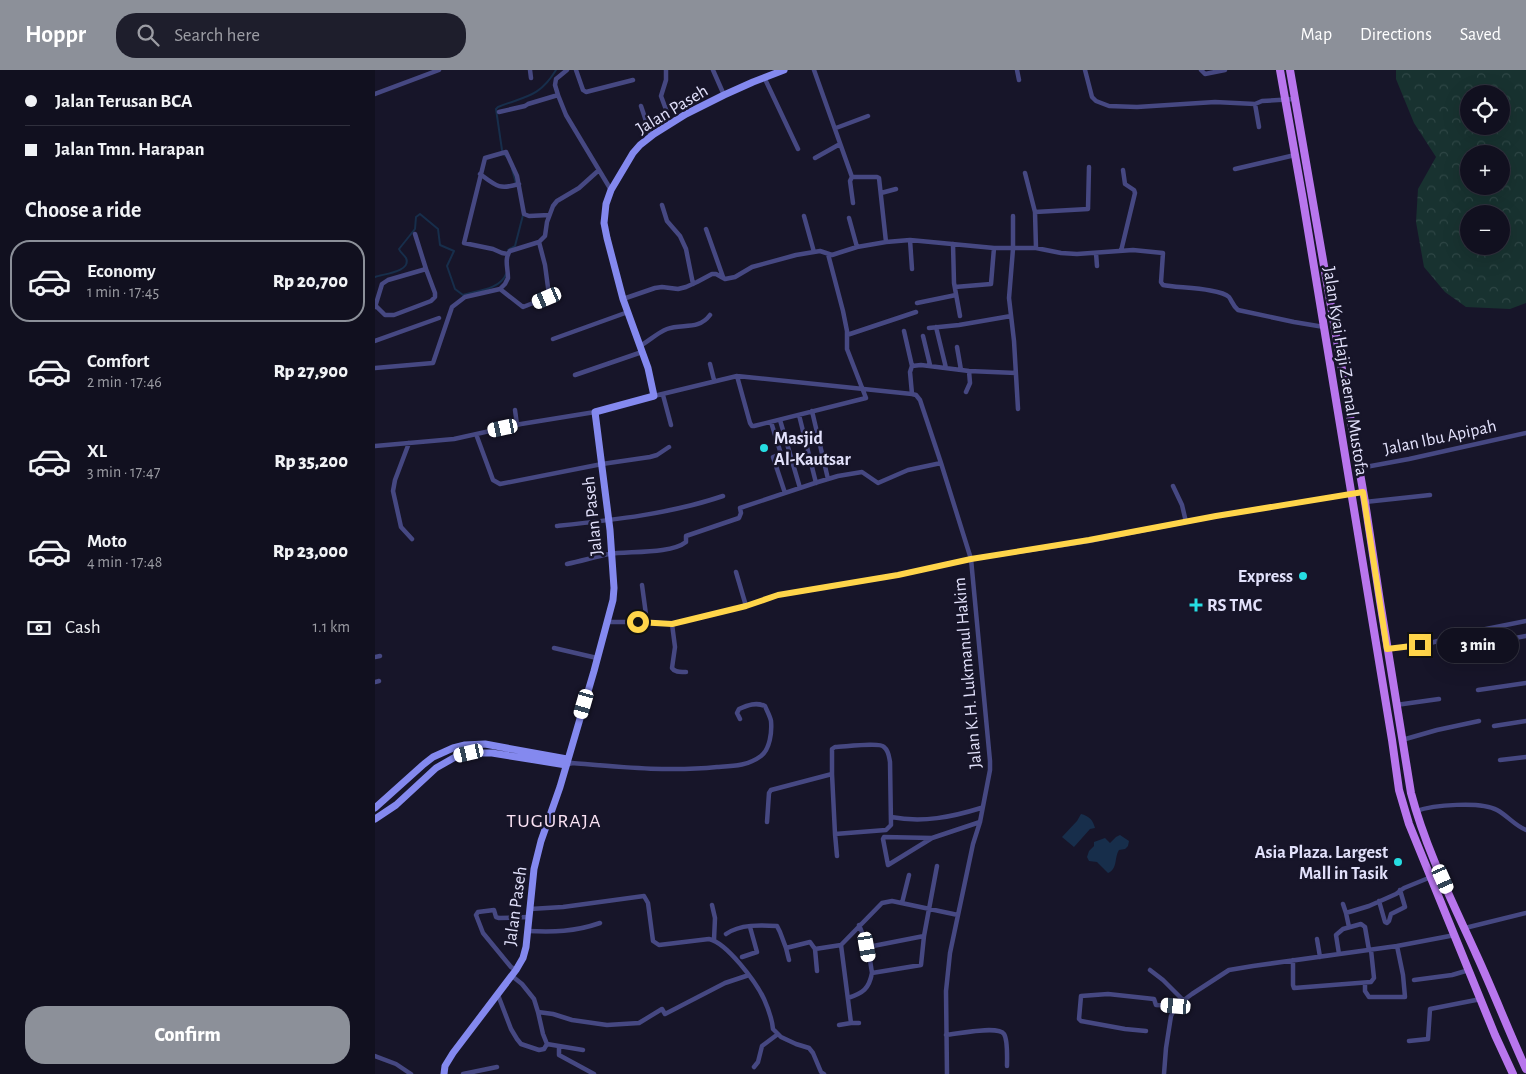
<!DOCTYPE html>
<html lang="en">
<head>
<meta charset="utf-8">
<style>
	body { margin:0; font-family:"Alegreya Sans",sans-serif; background:#1e1e2c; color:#f1f3f6; height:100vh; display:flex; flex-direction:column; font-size:19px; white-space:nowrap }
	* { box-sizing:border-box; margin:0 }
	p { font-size:16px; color:#9c9da4 }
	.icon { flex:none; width:28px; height:28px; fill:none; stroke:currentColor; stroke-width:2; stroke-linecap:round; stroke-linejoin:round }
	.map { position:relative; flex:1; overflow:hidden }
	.drawer { display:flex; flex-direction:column; background:#11101f; width:375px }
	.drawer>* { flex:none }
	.banner { display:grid; align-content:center; height:110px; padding:0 25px; background:#11101f }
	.tools { position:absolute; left:1085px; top:15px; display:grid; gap:10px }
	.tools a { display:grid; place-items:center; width:50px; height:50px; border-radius:50%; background:#11101f; box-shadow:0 5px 20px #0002,0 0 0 1px #30303d; font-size:25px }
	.end { position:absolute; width:22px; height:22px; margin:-11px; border:6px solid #ffd54a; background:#111; box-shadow:0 0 0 2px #111 }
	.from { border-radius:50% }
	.bubble { position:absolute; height:35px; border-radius:18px; background:#11101f; box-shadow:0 5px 20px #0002,0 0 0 1px #30303d; font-size:16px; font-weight:800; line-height:35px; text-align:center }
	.car { position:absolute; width:15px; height:30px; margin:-15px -8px; border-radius:6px; box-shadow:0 0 4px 1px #0007; background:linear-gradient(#fff 24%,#345 0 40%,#fff 0 76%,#345 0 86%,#fff 0) }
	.banner b { display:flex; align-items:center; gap:18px; height:48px; font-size:19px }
	.banner b+b { border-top:1px solid #30303d }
	.banner i { width:12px; height:12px; background:#f1f3f6 }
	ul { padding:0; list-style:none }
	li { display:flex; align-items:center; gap:15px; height:82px; margin:0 10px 8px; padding:0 15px; border:2px solid transparent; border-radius:20px }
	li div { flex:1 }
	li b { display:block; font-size:19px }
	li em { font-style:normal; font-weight:800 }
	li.active { border-color:#8c9099 }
	li>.icon { width:45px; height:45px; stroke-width:1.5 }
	h2 { padding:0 25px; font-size:22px; line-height:60px }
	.pay { display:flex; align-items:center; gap:12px; height:55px; padding:0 25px; font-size:19px }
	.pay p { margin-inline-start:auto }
	.button { display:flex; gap:10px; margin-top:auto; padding:10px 25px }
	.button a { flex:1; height:58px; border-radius:20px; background:#8c9099; color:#fff; font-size:20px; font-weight:800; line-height:58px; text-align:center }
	header { display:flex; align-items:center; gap:30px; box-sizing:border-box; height:70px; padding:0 25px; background:#8c9099; color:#fff }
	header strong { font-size:24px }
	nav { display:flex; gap:28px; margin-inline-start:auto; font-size:18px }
	.search { width:350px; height:45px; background:#1e1e2c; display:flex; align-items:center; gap:12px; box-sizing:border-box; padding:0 18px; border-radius:20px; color:#9c9da4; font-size:19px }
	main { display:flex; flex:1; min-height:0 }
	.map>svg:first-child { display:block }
	.park { fill:url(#park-crowns); fill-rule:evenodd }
	.water { fill:#172e4b }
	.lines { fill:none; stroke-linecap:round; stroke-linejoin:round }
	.stream { stroke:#172e4b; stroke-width:2 }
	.street { stroke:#464882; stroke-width:4.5 }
	.secondary { stroke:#8489ef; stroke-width:7 }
	.primary { stroke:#b876ed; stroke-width:8 }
	.route { stroke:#ffd54a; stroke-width:6 }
	.poi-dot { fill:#26dde2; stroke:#171529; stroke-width:2 }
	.labels { text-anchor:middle; stroke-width:5; stroke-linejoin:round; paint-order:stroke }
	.street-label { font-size:18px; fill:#e2e1fb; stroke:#171529 }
	.poi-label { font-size:18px; font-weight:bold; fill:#e2e1fb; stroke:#171529; text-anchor:start }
	.quarter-label { font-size:20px; letter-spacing:1px; fill:#fbe3f4; stroke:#171529 }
</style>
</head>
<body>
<header>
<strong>Hoppr</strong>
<div class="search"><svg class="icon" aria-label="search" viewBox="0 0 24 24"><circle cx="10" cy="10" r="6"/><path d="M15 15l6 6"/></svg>Search here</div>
<nav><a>Map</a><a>Directions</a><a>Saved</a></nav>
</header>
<main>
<section class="drawer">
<div class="banner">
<b><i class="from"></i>Jalan Terusan BCA</b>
<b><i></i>Jalan Tmn. Harapan</b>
</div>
<h2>Choose a ride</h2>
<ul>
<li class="active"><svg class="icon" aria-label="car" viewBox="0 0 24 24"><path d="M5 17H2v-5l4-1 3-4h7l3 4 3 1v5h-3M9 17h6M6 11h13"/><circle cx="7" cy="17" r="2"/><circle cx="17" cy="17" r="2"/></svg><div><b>Economy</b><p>1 min · 17:45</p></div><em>Rp 20,700</em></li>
<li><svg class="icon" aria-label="car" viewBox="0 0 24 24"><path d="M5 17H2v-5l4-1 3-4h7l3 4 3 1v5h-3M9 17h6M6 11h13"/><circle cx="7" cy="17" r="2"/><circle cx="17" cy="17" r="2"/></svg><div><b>Comfort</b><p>2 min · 17:46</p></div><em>Rp 27,900</em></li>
<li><svg class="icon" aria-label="car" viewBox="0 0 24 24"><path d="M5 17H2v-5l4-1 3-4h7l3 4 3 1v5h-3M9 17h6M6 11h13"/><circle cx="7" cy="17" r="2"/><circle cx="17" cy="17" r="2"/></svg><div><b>XL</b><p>3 min · 17:47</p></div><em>Rp 35,200</em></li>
<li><svg class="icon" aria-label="car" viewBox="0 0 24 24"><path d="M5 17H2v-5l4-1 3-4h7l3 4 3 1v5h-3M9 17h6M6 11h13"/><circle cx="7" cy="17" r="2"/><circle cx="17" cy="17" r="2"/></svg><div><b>Moto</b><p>4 min · 17:48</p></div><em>Rp 23,000</em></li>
</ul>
<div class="pay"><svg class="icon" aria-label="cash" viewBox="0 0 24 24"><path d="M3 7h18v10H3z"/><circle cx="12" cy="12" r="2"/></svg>Cash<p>1.1 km</p></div>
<div class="button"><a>Confirm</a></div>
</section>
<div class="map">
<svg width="1151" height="1004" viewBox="0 0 1151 1004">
	<defs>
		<pattern id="park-crowns" width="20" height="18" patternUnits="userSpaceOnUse" patternTransform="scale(1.25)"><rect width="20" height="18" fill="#183230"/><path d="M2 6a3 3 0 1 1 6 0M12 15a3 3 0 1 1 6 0" fill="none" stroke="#2e4645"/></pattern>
	</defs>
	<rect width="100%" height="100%" fill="#171529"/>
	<path class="park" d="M1021,0H1151V233L1135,239L1091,237L1070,222L1049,197L1041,152L1043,119L1061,87L1039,53L1021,9ZM1094,24H1126V56H1094ZM1094,84H1126V116H1094ZM1094,144H1126V176H1094Z"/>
	<path class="water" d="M706,744C714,746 718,750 720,758L715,759L699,777L687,767L702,751Z
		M745,765L754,771L753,776L750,779L744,780C739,788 743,799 733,803L722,792L714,791L712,787L714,781L719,776V772L730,768L735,773L741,767Z"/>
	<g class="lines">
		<path class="stream" d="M132,87L128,84L127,80L121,39L123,37C150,26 164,28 181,0
			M137,99L141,113
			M133,180L140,176L148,145
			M0,207C7,204 37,202 31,188C29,185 25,182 24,179L40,159L41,147L45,144L63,159L65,175L79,181L72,196L80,219L88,225C101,221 126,219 131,204"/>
		<path class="street" d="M155,0L156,8
			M192,0L181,9L180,15L183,25L191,45L236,120
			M201,0L208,20L211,22L258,10
			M291,0V10L286,26L296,53
			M338,0L349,25
			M439,0L477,107H502L504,108L511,172
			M642,0L644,10
			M710,0L717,27L721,31L734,36L762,37L840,32L880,34L887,31L920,29
			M826,0L830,4L850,0
			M389,7L423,79
			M0,24L64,0
			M880,34L884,57
			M266,36L276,66
			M124,42L150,36L153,34L183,25
			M461,58L493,46
			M440,88L465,74
			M860,99L920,85
			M650,103L660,142L661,178
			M105,104C121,116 124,120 144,114
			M477,107L475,111L478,133
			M506,123L521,119
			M287,135L292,151L305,166L311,179L318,214
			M660,142L713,139L714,97
			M429,146L439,182
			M638,146V179L634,228L639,271L643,339
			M474,148L482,177
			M331,159L348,207
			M535,170L537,199
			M164,172L170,166L172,152L178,136L182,131L204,118L224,100
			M578,174L579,213L585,246
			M746,181L760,123L759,120L750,114L748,100
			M721,183L722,196
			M133,184L127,183L118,179L89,173L110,88L131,82L142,106L149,144L154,146L174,145
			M580,217L616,214L619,178
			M248,229L280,218L287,217L303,219L311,217L322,212L337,204H341L350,209L360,207L377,197L421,185L445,181L457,185L482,177L511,172L535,170L619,178H661L686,183L702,184L758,180L788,183L786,212L788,215C802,218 845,218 854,227C857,231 858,236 863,240L919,252L949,257
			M542,233L581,225
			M1,236L10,245H19L56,231L60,227V223L51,199L40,164
			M0,237L7,214L13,210L51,199
			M561,257L571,298
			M554,258L584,255L636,246
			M529,261L537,296L535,302L537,324
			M472,265L541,242
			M548,266L555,295
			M178,269L253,242
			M0,271L64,248
			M265,276C274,271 282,263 292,259C307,253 323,261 335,245
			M582,277L586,300
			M335,294L339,310
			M537,296L546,295L594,301L641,303
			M0,298L58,293L77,237L90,227L125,219L130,214L133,208C133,198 129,189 135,181L164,172L170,195L174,225L171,228L148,237L125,219
			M200,305L267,282
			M362,306L375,353L377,356H379L491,328L472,279V261L468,241L453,184
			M591,322L595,313L594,301
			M288,325L296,355
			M279,326L362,306L537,324L541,325L545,330L566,393L596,489L615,691V700L605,752L598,774L575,883L571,921L572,1004
			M140,340L142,355
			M437,341L453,409
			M424,345L441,413
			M405,350L425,418
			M396,352L406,384L398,387L410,423
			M101,364L118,410L125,414L227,394L275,387L282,385L294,377
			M34,373L20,410L18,421L26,457L37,469
			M0,376L79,369L146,354L220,342
			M985,398L1034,389L1151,363
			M798,416L807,435L811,452
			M990,432L1055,425
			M182,456C238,450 295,444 348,426
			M192,494C206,491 220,487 234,484C254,481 296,484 311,472V466L364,448L366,443L365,438L443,412L463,406L487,402L503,413L533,400L566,393
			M361,502L371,536
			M267,515L272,552
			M233,552H272L297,554L371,536L403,525L523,505L596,489L714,471L841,446L988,422
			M297,554L300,577L297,598C300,603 306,602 311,602
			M1078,568L1085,589
			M1103,575L1151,566
			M179,578L222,588
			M1012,579L1052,574L1091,563L1151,551
			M0,587L5,586
			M0,612L4,611
			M1103,620L1151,613
			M1021,635L1064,629
			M1119,656L1151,651
			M1027,670L1062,660L1104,651
			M1125,690L1151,687
			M191,695L197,693C245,697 293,702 342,697C357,696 373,696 386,686C395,679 397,662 396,651C395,646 392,641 390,636C381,632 373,635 364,639L362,643L365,649
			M1041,741C1058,735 1106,731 1122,740C1133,746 1139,755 1151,760
			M516,747C548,753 577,747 606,738
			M392,752L394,723L396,720L457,704
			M460,764L457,704V679L460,677C468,677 505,672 509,677C514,681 514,687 515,692L516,755L511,760L460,764L462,786
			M557,768L513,795L508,769L509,767L557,768L605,752
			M1004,831L1010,852L1012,853L1014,851L1016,844L1030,837L1025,820
			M527,833L534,805
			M968,834L971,843L994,836L1021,824L1029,818L1056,807
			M337,835L340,848L339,870
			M155,839L188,837L269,826L273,833L278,871L284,875L334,869C352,873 381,912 389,929C393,938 397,948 398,959L406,967L421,974L434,978L438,983L446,1002L449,1004
			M971,843L974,857
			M484,855L493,877L497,903L546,895L549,866L562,796
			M1090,858L1151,843
			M152,861C179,862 199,862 225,853
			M351,864C365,854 386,855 402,856L405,862L411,878L435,872L440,879
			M942,869L945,887
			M466,875L476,953H484
			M493,877L549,866
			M411,878L414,890
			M964,884L961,865L968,859L986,854L990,857L994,880
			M367,887L382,882L375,857
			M918,890V915L919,918L996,912L999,908L996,880
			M141,900L136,897L108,863L101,845L103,842L119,840L121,847L124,848L154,847
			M775,900L788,910L809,931
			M442,901L440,879L466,875L507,833L517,831L583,845
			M137,906L147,914L159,929L163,942L168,964L172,974L208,980
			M1039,910L1077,905L1094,900
			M990,913V921L994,927H1030L1028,905L1022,876
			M123,925L136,959L142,969L146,974L164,980L169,979L172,974
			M473,928C488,923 494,919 497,903
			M163,942L178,944L197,950L232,955L264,953L287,939L290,944L292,943L350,913L374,905
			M464,955L476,953
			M771,961L750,959L706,951L704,949L706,926L733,924L779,929L781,935L801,936
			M571,965C582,964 623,955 629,964C633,970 632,988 632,996
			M1034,971L1053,969L1055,939L1106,929
			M184,976V985L219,1004
			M0,986L21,994L36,1004
			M379,997L383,992L387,976L403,964
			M88,1004L122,997
			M789,1004L791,978L796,946L801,936L817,924L854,900L878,896L1022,876L1080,865"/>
		<path class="secondary" d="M0,738L49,694L58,687L78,678L90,675L110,674L192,689
			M0,749L21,735L61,698L82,686L94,683H117L191,695
			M69,1004L70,996L78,983L141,900L148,888L151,877L159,799L166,771L185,717L219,601L238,530L239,518L235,460L220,342L279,326L273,298L248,229L232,168L229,153L231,134L236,120L258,83L265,75L279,64L311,44L349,25L378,12L409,0"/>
		<path class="primary" d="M905,0L928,130L1017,670L1024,720L1034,754L1120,965L1138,1004
			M915,0L990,432L1005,531L1036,723C1051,780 1078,833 1102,886C1119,923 1134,962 1151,999"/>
	</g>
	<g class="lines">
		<path class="route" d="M263,552L297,554L371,536L403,525L523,505L596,489L714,470L841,446L988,422L1012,579L1045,575"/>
	</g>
	<g class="poi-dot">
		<circle cx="389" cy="378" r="5"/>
		<circle cx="928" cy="506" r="5"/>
		<path d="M818.5 527.5h5v5h5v5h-5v5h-5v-5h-5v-5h5z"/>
		<circle cx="1023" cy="792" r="5"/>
	</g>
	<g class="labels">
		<g class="street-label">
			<text transform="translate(297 39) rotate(-31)" y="6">Jalan Paseh</text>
			<text transform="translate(971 301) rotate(81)" y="6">Jalan Kyai Haji Zaenal Mustofa</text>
			<text transform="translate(1065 367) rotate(-12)" y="6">Jalan Ibu Apipah</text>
			<text transform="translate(217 446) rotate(-96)" y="6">Jalan Paseh</text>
			<text transform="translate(592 603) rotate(-95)" y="6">Jalan K.H. Lukmanul Hakim</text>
			<text transform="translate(140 836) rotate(-82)" y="6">Jalan Paseh</text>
		</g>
		<g class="poi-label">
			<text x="399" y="374">Masjid<tspan x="399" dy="21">Al-Kautsar</tspan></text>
			<text x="918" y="512" text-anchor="end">Express</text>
			<text x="832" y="541">RS TMC</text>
			<text x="1013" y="788" text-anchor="end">Asia Plaza. Largest<tspan x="1013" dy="21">Mall in Tasik</tspan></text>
		</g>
		<g class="quarter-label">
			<text x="179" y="757">TUGURAJA</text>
		</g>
	</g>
</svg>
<div class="tools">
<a><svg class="icon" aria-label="locate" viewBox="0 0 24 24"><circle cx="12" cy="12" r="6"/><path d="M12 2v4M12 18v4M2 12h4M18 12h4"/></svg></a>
<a>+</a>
<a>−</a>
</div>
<i class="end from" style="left:263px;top:552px"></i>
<i class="end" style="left:1045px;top:575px"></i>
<div class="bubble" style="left:1062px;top:558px;width:82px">3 min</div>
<i class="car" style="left:172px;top:228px;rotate:247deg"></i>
<i class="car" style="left:128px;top:358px;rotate:258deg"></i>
<i class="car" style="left:209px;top:634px;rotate:196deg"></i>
<i class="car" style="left:94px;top:683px;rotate:257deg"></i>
<i class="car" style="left:1068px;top:809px;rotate:156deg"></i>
<i class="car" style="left:492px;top:877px;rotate:170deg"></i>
<i class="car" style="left:801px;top:936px;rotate:275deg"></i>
</div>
</main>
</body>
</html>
